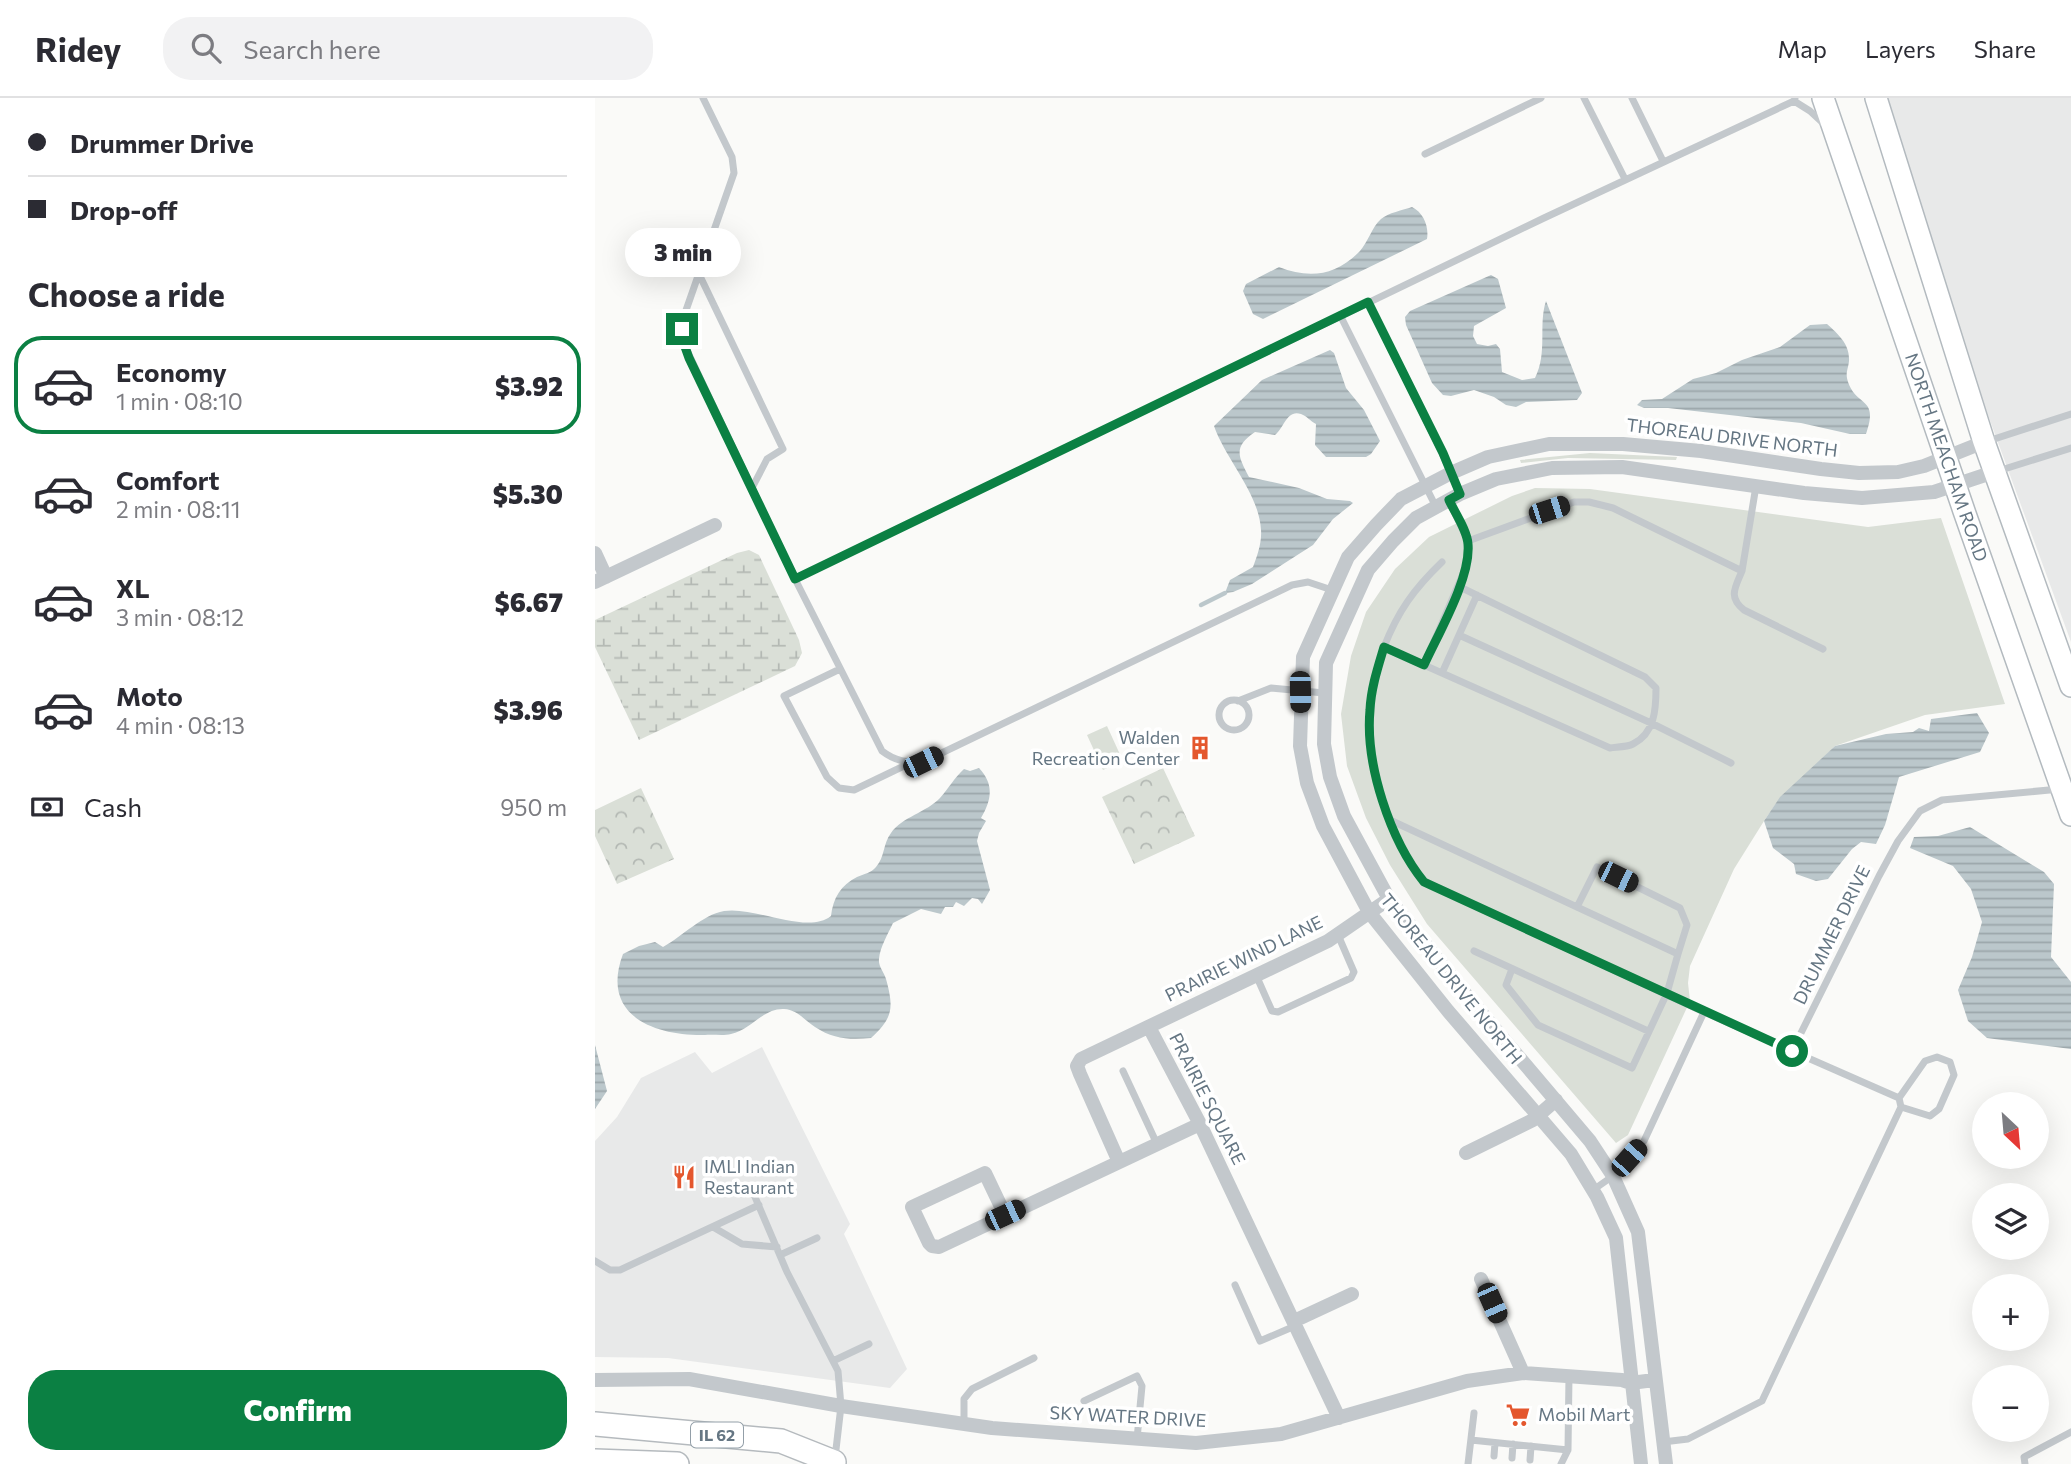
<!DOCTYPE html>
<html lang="en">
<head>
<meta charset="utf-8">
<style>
	body { margin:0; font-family:Commissioner,sans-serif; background:#f2f2f3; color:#2b2b33; height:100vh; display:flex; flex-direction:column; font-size:26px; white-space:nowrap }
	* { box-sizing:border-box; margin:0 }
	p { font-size:23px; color:#7c7c81 }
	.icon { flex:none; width:38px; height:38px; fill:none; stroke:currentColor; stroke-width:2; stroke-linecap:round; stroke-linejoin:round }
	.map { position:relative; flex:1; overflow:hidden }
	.sheet { display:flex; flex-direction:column; background:#fff; width:595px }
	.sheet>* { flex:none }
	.hud { display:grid; align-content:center; height:154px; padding:0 28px; background:#fff }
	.needle { width:46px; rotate:154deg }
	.buttons { position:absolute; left:1377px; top:994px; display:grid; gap:14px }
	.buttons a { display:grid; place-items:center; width:77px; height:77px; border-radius:50%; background:#fff; box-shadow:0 7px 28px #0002; font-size:35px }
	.end { position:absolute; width:32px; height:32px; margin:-16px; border:9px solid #0b8043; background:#fff; box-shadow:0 0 0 4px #fff }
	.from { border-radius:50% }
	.bubble { position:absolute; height:49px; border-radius:24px; background:#fff; box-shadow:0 7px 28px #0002; font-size:23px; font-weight:800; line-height:49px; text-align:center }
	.car { position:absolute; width:21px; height:42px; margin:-21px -10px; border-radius:9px; box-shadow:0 0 5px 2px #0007; background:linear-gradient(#222 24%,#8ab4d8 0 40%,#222 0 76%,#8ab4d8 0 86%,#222 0) }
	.hud b { display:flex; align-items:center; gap:24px; height:66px; font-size:26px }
	.hud b+b { border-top:2px solid #e1e1e2 }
	.hud i { width:18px; height:18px; background:#2b2b33 }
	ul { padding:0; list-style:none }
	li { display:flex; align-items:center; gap:21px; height:98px; margin:0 14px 10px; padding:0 14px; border:4px solid transparent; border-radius:28px }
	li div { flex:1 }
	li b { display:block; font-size:26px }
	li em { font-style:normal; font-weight:800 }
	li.on { border-color:#0b8043 }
	li>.icon { width:63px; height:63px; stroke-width:1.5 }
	h2 { padding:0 28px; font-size:32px; line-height:84px }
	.pay { display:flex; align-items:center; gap:18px; height:77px; padding:0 28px; font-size:26px }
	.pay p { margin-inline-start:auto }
	.primary-button { display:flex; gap:14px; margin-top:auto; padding:14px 28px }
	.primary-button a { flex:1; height:80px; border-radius:28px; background:#0b8043; color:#fff; font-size:28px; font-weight:800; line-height:80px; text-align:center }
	header { display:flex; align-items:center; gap:42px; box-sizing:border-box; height:98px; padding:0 35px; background:#fff; border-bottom:2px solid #e1e1e2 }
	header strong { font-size:33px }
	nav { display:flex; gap:38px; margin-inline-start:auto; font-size:24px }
	.search { width:490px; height:63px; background:#f2f2f3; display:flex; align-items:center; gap:18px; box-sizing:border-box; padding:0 24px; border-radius:28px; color:#7c7c81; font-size:26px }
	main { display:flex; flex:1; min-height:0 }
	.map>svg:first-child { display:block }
	.built { fill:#e8e9e9 }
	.grass { fill:#dadfd7 }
	.wetland { fill:url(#wetland-marsh) }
	.park { fill:url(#park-crowns) }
	.water { fill:url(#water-rules) }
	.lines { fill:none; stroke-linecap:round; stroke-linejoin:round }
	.stream { stroke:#bbc7cb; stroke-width:4.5 }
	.secondary-casing { stroke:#b3babf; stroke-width:24 }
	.primary-casing { stroke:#b5babe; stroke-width:26 }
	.lane { stroke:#c3c8cc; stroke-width:7 }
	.street { stroke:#c3c8cc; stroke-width:14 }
	.secondary { stroke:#fff; stroke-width:21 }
	.primary { stroke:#fff; stroke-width:23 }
	.route { stroke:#0b8043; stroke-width:9 }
	.labels { text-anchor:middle; stroke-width:7; stroke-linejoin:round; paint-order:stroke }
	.shield { fill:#fff; stroke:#939fa8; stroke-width:2 }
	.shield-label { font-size:16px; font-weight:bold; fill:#657683 }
	.street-label { font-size:18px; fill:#657683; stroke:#fff }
	.poi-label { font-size:18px; fill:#657683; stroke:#fff; text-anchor:start }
</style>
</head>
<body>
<header>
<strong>Ridey</strong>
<div class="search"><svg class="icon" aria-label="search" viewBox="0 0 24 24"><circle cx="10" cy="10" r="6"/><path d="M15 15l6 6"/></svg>Search here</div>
<nav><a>Map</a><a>Layers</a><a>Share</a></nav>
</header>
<main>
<section class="sheet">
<div class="hud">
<b><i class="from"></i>Drummer Drive</b>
<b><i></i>Drop-off</b>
</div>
<h2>Choose a ride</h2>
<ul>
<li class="on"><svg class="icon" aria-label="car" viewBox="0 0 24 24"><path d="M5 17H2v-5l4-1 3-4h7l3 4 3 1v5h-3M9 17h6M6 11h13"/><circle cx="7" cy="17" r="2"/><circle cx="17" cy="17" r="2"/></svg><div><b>Economy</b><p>1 min · 08:10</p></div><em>$3.92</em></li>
<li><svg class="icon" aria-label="car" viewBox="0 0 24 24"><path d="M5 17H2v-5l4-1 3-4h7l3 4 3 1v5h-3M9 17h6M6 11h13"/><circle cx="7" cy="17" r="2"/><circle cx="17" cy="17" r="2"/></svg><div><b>Comfort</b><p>2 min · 08:11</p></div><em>$5.30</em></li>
<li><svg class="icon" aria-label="car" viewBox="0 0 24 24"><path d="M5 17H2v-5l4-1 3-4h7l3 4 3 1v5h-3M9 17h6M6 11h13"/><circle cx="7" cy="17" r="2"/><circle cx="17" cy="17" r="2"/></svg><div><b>XL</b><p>3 min · 08:12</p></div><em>$6.67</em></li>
<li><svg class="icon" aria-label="car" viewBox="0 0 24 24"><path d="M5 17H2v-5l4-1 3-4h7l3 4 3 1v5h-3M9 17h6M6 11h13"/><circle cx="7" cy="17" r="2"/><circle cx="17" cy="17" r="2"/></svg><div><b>Moto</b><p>4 min · 08:13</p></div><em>$3.96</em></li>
</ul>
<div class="pay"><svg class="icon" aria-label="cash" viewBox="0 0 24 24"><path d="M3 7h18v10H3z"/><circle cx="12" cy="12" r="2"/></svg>Cash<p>950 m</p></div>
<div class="primary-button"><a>Confirm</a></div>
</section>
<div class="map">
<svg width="1476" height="1366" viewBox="0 0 1476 1366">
	<defs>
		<pattern id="wetland-marsh" width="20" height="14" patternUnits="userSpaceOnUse" patternTransform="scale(1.75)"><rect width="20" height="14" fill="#dadfd7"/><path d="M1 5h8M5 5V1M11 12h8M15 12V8" fill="none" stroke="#b4b9b4"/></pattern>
		<pattern id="park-crowns" width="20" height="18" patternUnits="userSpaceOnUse" patternTransform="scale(1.75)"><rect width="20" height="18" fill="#dadfd7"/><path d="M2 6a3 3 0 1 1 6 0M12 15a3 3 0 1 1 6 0" fill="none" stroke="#b4b9b4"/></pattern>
		<pattern id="water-rules" width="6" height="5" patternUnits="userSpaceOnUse" patternTransform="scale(1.75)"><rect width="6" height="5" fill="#bbc7cb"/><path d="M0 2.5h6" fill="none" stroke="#9ca6aa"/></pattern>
	</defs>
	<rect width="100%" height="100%" fill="#fafaf8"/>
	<path class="built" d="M1276,0H1476V544L1287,27Z
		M167,949L255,1126L249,1136L312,1271L295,1290L73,1260L0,1259V1043L22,1019L46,980L100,954L117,975Z"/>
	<path class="grass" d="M995,355L1082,359L1081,362L973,360L926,365L925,362Z
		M940,390L995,391L1273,429L1346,420L1410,606L1330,617L1240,648L1182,704L1169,723L1139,771L1095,868L1093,885L1095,903L1033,1037L1021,1045L832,826L795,767L771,720L752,668L746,616L756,558L771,514L800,471L834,439L917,398Z
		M512,628L528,663L508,672L492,637Z"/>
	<path class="wetland" d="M154,452L164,457L204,542L207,555L200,568L44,642L0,549V522L142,455Z"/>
	<path class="park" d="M568,670L600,738L539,766L507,699Z
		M46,690L79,761L22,786L0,738V712Z"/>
	<path class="water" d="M817,109C829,115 834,129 832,141L668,221L658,216L648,193L651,186L684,169C714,181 741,178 765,153C773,144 777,129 786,121C793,115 808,112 817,109Z
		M896,177L903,181L911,210L879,228L878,238L882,246L893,248L901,246L905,251L907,274L927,282L940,280C953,254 943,227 951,203L987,295L982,302L931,304L921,309L911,307L899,299L879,292L856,298L848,297L837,285L811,227L810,219L815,213Z
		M1232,226C1243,236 1255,246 1254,263C1253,272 1250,275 1253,284C1262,310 1284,298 1271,336H1255L1206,325L1073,310H1049L1042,307L1047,302L1067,301L1098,281L1121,275L1147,262L1185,249L1215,227Z
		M735,252L739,255L751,290L769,312L785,343L776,356L771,359H731L720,347L721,326C715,323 712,318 706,316C692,311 689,330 680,337L660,334C638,349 643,358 654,379L704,390L732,401L755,403L758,405L738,421L718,447L657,486L638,494L630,495L635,482L658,469C662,458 667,445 666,432C664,395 631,362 619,328L667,282Z
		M1382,615L1394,635L1385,654L1304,679L1290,727L1281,746L1266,744L1257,751L1233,781L1221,783L1201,776L1199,766L1178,750L1169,723L1185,699L1240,648L1291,636L1318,634L1324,630L1334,633L1336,621Z
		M384,670C399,686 397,701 386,720L391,723L384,735L382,743L395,792L387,806L383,801L377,800L369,808L361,804L358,809H350L346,816L326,811L298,825C293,836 285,849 284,861C283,868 289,874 291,881C299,910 298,920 276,940C255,942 238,941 220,929C209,922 203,912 189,911C168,910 156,932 136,936C128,938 118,936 110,937C58,938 5,917 28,856L44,848L60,844L68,849C88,838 107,817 129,813C160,808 212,837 236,818C238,800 246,787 262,779C269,776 276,775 281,769C290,759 288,745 296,735C307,719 332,714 345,700C354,690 359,680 369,671L375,673Z
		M1375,729L1449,774L1459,786L1456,859L1476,884V951L1392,940L1373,923L1363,892L1377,859L1387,824L1376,791L1358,768L1315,750L1319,739L1343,738Z
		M0,947L12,993L0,1011Z"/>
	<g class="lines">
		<path class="stream" d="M606,507L630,495"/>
		<g class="secondary-casing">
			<g id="secondary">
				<path id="s1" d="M1228,0L1369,413L1476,717"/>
				<path d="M1281,0L1389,344L1476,588"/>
			</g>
		</g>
		<g class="primary-casing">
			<path id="primary" d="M0,1326L186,1343L239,1364
				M0,1363L82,1366"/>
		</g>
		<path class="lane" d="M108,0L137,59L139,75L89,218L87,231L89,246L200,481L287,653C300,663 312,665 328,664L697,487L713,484L737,492
			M989,0L1030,81
			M1037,0L1068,63
			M1199,3L1215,13L1229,26
			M830,56L946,0
			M104,176L188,351L172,361L157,390
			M773,204L847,355L865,396
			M745,217L841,409
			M1390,344L1476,316
			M1403,373L1476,350
			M873,443L979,404H994L1018,410L1147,473C1140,490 1133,499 1149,512L1228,551
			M847,464C819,491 803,513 789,549L829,567L873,464V443L854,403
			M1147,473L1161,388
			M200,481L949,120L1199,3L1200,0
			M864,537L1056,625L1136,665
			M789,549C783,569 776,590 775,612C770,666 795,742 829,784L1109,914
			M829,567L1015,650C1022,649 1032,649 1038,646C1060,635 1061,611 1061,590L1050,579L865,489
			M245,571L189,598L232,679L244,690L259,692L315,665
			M847,575L882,497
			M624 617a15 15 0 1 1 30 0a15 15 0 1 1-30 0Z
			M643,603L676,590L729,595
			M795,722L1083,856L1072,895L1037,970L943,927L911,887L917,871
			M982,809L1002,769L1085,810L1092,827L1083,856
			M879,853L1053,933
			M661,877L677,913L683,914L756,880L759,874L743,837
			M528,973L562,1046
			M1304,1000L1330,963L1342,959L1355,964L1359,977L1344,1011L1335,1018L1306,1009
			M157,1092L192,1174L243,1273L246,1308L240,1360
			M998,1092L1018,1078L1049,1043L1109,914L1197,953L1284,778L1303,743L1325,713L1347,702L1465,691
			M118,1129L147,1146L182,1149
			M185,1157L222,1140
			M0,1163L15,1172H25L164,1107
			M640,1187L665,1243L700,1228
			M238,1263L274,1246
			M489,1303L542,1278L547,1288L542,1341
			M369,1326V1301L377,1291L439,1260
			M876,1342L973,1352
			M1068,1344L1093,1341L1167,1303L1306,1009L1304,1000L1197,953
			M899,1358L900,1345
			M917,1360L918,1346
			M935,1362L936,1348
			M873,1366L879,1315
			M966,1366L973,1352L974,1278
			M1430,1366L1429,1359L1476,1334"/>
		<path class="street" d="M0,455L11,479
			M0,484L120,427
			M554,929L605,1026L744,1320
			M871,1055L938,1022L961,1002
			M524,1064L485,976L482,968L486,961L733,843L794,801
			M410,1117L390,1075L317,1109L334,1145L337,1148L344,1149L605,1026
			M886,1181L928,1275
			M699,1223L757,1196
			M0,1282L94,1281L246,1308L397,1330L601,1345L686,1336L872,1283L928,1275L1027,1282L1036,1285L1059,1282
			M1046,1366L1021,1140L1002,1099L976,1056L853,913L774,814L728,728L712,685L705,648L708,559L753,459L781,427L806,401L856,375L893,359L954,346H1028L1106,353L1226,371L1264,375L1303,374L1329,368L1389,344
			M1071,1366L1043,1134L1018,1078L995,1043L872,898L794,801L749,718L735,679L729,646L731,565L773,472L798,443L821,420L865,396L901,381L957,370L1027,369L1209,395L1267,400L1339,394L1399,374"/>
		<use href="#secondary" class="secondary"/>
		<use href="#primary" class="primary"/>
	</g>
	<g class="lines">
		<path class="route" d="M87,231L89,246L94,260L200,481L773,204L848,355L865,396L854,402C860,415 872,432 873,446C876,480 843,536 829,567L789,549C783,569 776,590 775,612C770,666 795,742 829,784L1197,953"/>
	</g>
	<defs>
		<g id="building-bare" transform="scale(1.89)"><path d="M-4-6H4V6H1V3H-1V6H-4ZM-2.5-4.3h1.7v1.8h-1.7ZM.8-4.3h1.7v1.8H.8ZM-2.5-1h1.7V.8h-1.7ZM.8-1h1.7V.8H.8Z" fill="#e4572e" stroke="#fff" stroke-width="2.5" paint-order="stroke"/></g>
		<g id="restaurant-bare" transform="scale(1.89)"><path d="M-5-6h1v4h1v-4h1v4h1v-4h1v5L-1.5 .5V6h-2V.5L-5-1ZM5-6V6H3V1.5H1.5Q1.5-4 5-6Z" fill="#e4572e" stroke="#fff" stroke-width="2.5" paint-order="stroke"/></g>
		<g id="supermarket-bare" transform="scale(1.89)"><path d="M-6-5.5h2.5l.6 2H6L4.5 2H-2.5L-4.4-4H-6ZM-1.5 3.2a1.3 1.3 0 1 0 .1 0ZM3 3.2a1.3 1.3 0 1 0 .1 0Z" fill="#e4572e" stroke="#fff" stroke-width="2.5" paint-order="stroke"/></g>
	</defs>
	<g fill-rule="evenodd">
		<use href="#building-bare" x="605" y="650"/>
		<use href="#restaurant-bare" x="89" y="1079"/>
		<use href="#supermarket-bare" x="923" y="1317"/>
	</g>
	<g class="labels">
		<rect class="shield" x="96" y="1324.5" width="52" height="25" rx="5"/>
		<g class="shield-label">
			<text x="122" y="1343">IL 62</text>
		</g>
		<g class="street-label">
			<text transform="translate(1137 340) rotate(7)" y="6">THOREAU DRIVE NORTH</text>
			<text dy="6" stroke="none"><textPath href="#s1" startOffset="380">NORTH MEACHAM ROAD</textPath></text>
			<text transform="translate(1237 837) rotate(-64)" y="6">DRUMMER DRIVE</text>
			<text transform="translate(649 861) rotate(-26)" y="6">PRAIRIE WIND LANE</text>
			<text transform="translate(856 881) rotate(51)" y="6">THOREAU DRIVE NORTH</text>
			<text transform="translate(612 1001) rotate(63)" y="6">PRAIRIE SQUARE</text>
			<text transform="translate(533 1319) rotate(3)" y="6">SKY WATER DRIVE</text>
		</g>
		<g class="poi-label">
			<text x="585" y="646" text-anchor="end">Walden<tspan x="585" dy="21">Recreation Center</tspan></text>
			<text x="109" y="1075">IMLI Indian<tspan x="109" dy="21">Restaurant</tspan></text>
			<text x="943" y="1323">Mobil Mart</text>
		</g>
	</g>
</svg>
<div class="buttons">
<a><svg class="needle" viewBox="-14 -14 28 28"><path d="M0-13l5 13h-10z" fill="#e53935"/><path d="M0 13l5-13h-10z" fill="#7c7c81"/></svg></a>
<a><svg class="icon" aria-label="layers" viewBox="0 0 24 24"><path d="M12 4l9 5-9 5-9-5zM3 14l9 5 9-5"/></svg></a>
<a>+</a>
<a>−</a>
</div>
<i class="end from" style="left:1197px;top:953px"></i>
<i class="end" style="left:87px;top:231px"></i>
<div class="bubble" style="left:30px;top:130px;width:116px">3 min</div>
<i class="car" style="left:954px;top:412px;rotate:72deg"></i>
<i class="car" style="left:705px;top:594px;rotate:179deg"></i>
<i class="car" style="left:328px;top:664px;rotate:64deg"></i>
<i class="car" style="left:1023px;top:779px;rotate:116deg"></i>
<i class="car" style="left:1034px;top:1060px;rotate:42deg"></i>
<i class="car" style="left:410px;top:1117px;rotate:65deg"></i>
<i class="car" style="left:897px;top:1205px;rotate:156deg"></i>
</div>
</main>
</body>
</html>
